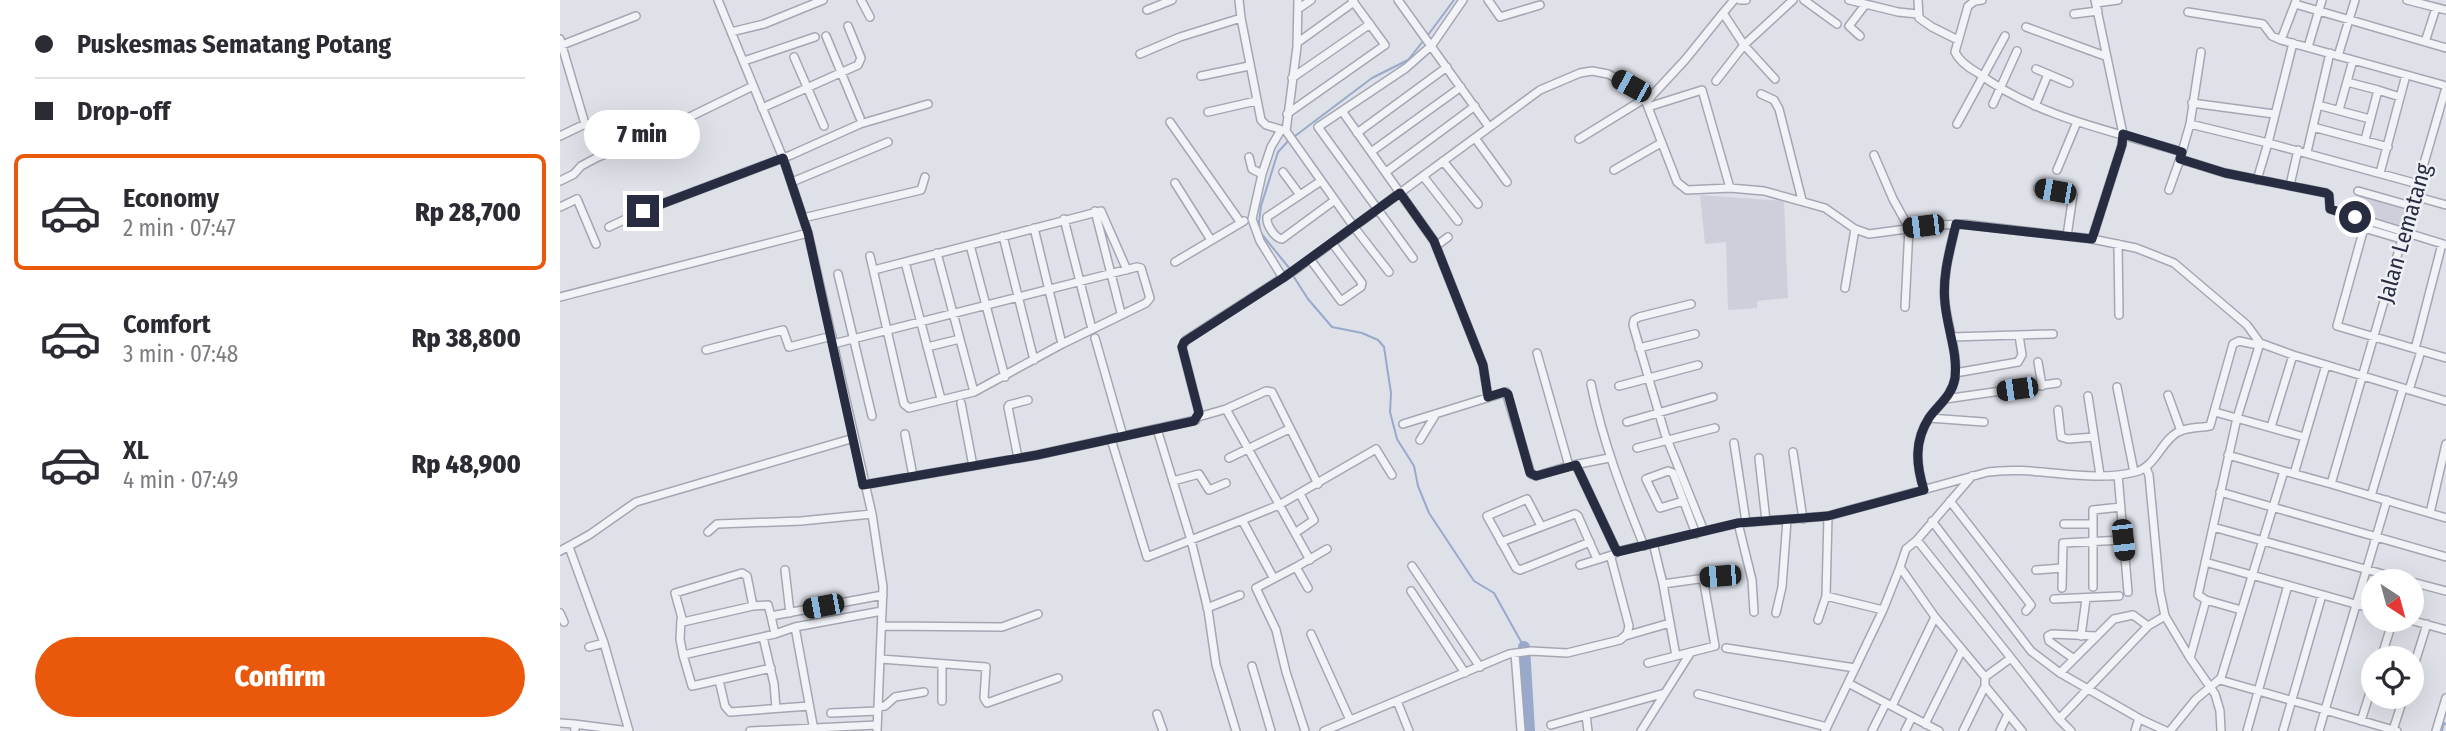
<!DOCTYPE html>
<html lang="en">
<head>
<meta charset="utf-8">
<style>
	body { margin:0; font-family:"Fira Sans Condensed",sans-serif; background:#f2f2f3; color:#2b2b33; height:100vh; display:flex; flex-direction:column; font-size:26px; white-space:nowrap }
	* { box-sizing:border-box; margin:0 }
	p { font-size:23px; color:#7c7c81 }
	.icon { flex:none; width:38px; height:38px; fill:none; stroke:currentColor; stroke-width:2; stroke-linecap:round; stroke-linejoin:round }
	.map { position:relative; flex:1; overflow:hidden }
	.side { display:flex; flex-direction:column; background:#fff; width:560px }
	.side>* { flex:none }
	.guide { display:grid; align-content:center; height:154px; padding:0 35px; background:#fff }
	.needle { width:46px; rotate:144deg }
	.tools { position:absolute; left:1801px; top:569px; display:grid; gap:14px }
	.tools a { display:grid; place-items:center; width:63px; height:63px; border-radius:50%; background:#fff; box-shadow:0 7px 28px #0002; font-size:35px }
	.end { position:absolute; width:32px; height:32px; margin:-16px; border:9px solid #272c41; background:#fff; box-shadow:0 0 0 4px #fff }
	.from { border-radius:50% }
	.bubble { position:absolute; height:49px; border-radius:24px; background:#fff; box-shadow:0 7px 28px #0002; font-size:23px; font-weight:800; line-height:49px; text-align:center }
	.car { position:absolute; width:21px; height:42px; margin:-21px -10px; border-radius:9px; box-shadow:0 0 5px 2px #0007; background:linear-gradient(#222 24%,#8ab4d8 0 40%,#222 0 76%,#8ab4d8 0 86%,#222 0) }
	.guide b { display:flex; align-items:center; gap:24px; height:66px; font-size:26px }
	.guide b+b { border-top:2px solid #e1e1e2 }
	.guide i { width:18px; height:18px; background:#2b2b33 }
	ul { padding:0; list-style:none }
	li { display:flex; align-items:center; gap:21px; height:116px; margin:0 14px 10px; padding:0 21px; border:4px solid transparent; border-radius:10px }
	li div { flex:1 }
	li b { display:block; font-size:26px }
	li em { font-style:normal; font-weight:800 }
	li.on { border-color:#ea580c }
	li>.icon { width:63px; height:63px; stroke-width:1.5 }
	.button { display:flex; gap:14px; margin-top:auto; padding:14px 35px }
	.button a { flex:1; height:80px; border-radius:42px; background:#ea580c; color:#fff; font-size:28px; font-weight:800; line-height:80px; text-align:center }
	main { display:flex; flex:1; min-height:0 }
	.map>svg:first-child { display:block }
	.built { fill:#cdd0db }
	.lines { fill:none; stroke-linecap:round; stroke-linejoin:round }
	.stream { stroke:#98a9cb; stroke-width:2 }
	.river { stroke:#98a9cb; stroke-width:12 }
	.minor-casing { stroke:#a4a7b3; stroke-width:10 }
	.minor { stroke:#f2f3f7; stroke-width:7 }
	.route { stroke:#272c41; stroke-width:9 }
	.labels { text-anchor:middle; stroke-width:5; stroke-linejoin:round; paint-order:stroke }
	.street-label { font-size:23px; fill:#272c41; stroke:#eef0f6 }
</style>
</head>
<body>
<main>
<section class="side">
<div class="guide">
<b><i class="from"></i>Puskesmas Sematang Potang</b>
<b><i></i>Drop-off</b>
</div>
<ul>
<li class="on"><svg class="icon" aria-label="car" viewBox="0 0 24 24"><path d="M5 17H2v-5l4-1 3-4h7l3 4 3 1v5h-3M9 17h6M6 11h13"/><circle cx="7" cy="17" r="2"/><circle cx="17" cy="17" r="2"/></svg><div><b>Economy</b><p>2 min · 07:47</p></div><em>Rp 28,700</em></li>
<li><svg class="icon" aria-label="car" viewBox="0 0 24 24"><path d="M5 17H2v-5l4-1 3-4h7l3 4 3 1v5h-3M9 17h6M6 11h13"/><circle cx="7" cy="17" r="2"/><circle cx="17" cy="17" r="2"/></svg><div><b>Comfort</b><p>3 min · 07:48</p></div><em>Rp 38,800</em></li>
<li><svg class="icon" aria-label="car" viewBox="0 0 24 24"><path d="M5 17H2v-5l4-1 3-4h7l3 4 3 1v5h-3M9 17h6M6 11h13"/><circle cx="7" cy="17" r="2"/><circle cx="17" cy="17" r="2"/></svg><div><b>XL</b><p>4 min · 07:49</p></div><em>Rp 48,900</em></li>
</ul>
<div class="button"><a>Confirm</a></div>
</section>
<div class="map">
<svg width="1886" height="731" viewBox="0 0 1886 731">
	<rect width="100%" height="100%" fill="#dfe1e9"/>
	<path class="built" d="M1801,193L1850,207L1842,231L1794,215Z
		M1140,195L1224,201L1228,298L1197,301V308L1168,310L1166,242L1145,244Z"/>
	<g class="lines">
		<path class="stream" d="M868,35L894,0
			M735,136L812,78L848,60L864,40
			M730,269L700,232L699,222L701,206L718,152L730,139
			M732,274L748,299L772,327L802,333L818,340L824,347L831,393L830,412L837,439L854,466L858,486L869,513L914,581L934,593L964,647
			M1882,731L1884,723L1886,724"/>
		<path class="river" d="M964,647L969,731"/>
		<g class="minor-casing">
			<path id="minor" d="M158,0L223,158L248,233L312,514L323,587L317,731
				M301,0L310,17
				M679,0L681,18L701,120L706,125L726,131L794,227L829,272
				M838,0L929,127
				M928,0L940,17L980,5
				M1180,0H1186
				M1244,0L1277,24
				M1289,0L1338,12L1357,14
				M1358,0L1359,18L1372,27L1398,40
				M1422,0L1415,1L1408,6L1395,52C1399,61 1409,68 1418,73C1477,117 1552,131 1622,152
				M1847,0L1886,10
				M1536,3L1558,0
				M1735,4L1886,48
				M738,9L751,0
				M587,10L612,0
				M1628,12L1703,24L1712,36L1721,40L1883,85
				M1163,13L1174,0
				M1514,14L1538,11
				M1466,27L1545,56
				M171,32L204,24L263,0
				M266,36L300,118
				M1300,36L1289,26L1305,5
				M0,39L25,124L0,136
				M1721,40L1736,1
				M1865,42L1876,8
				M737,43L794,2
				M2,45L76,16
				M1748,47L1762,0
				M580,54L620,37L681,18
				M1778,56L1795,0
				M234,57L264,126
				M184,61L255,37
				M1476,69L1488,74
				M641,76L689,66
				M732,78L810,24
				M1215,79L1184,45L1233,0
				M1787,82L1818,90L1805,140
				M1818,90L1840,97
				M1885,91L1771,484L1886,518
				M1201,94L1214,100L1219,109L1242,200
				M1086,102L1125,60L1163,13L1184,45L1156,81
				M1632,103L1714,114
				M1433,104L1457,51
				M1758,105L1810,119
				M1475,106L1488,74L1509,83
				M1088,107L1142,90L1170,188
				M202,108L298,65L301,58L288,26
				M1779,110L1793,60
				M782,111L874,241L923,365L928,397
				M648,112L696,101
				M727,114L825,45L792,0
				M610,122L681,223
				M1397,124L1445,36
				M1630,124L1708,143L1733,43
				M1753,127L1828,147
				M726,131L737,47L738,0
				M797,133L887,67
				M915,138L947,182
				M1019,139L1084,99
				M811,152L901,87
				M1747,152L1770,53
				M1314,155L1333,199L1349,228L1345,307
				M689,157L692,169L702,174L692,219L700,241L723,278
				M1620,159L1665,173L1766,193L1769,195L1770,209L1886,245
				M883,161L918,204
				M1054,170L1101,143
				M1497,170L1517,122
				M723,172L740,195
				M826,172L915,106
				M1820,173L1846,75
				M702,174L711,147L721,130
				M863,176L898,221
				M1697,180L1708,143L1858,184
				M0,181L14,174L21,166L38,157L95,134L193,86
				M761,181L707,217C706,225 715,238 722,239L775,200
				M232,182L328,142
				M615,183L651,240
				M1730,185L1738,150
				M1478,188L1513,195L1507,236
				M1609,190L1620,159L1630,124L1641,52
				M1798,191L1851,206
				M1854,196L1886,205
				M0,207L17,199L36,244
				M535,211L561,313
				M243,218L361,190L365,177
				M504,219L532,329
				M49,227L83,211L231,155L300,124L368,104
				M474,228L502,344
				M443,236L474,360
				M1532,239L1562,145L1563,134L1535,0
				M1841,239L1804,228L1777,326L1886,358
				M1558,244L1559,315
				M410,245L445,377
				M876,246L888,237
				M377,253L414,392
				M853,258L758,127L846,68L872,45L903,0
				M750,259L781,301L801,287L802,283L772,243
				M345,262L381,399
				M615,262L684,221
				M314,270L541,211L567,270
				M278,274L312,416
				M1285,288L1295,229
				M0,297L248,233
				M1131,304L1079,317L1074,320L1073,325L1105,434L1144,531
				M1391,337L1493,334
				M535,338L563,436
				M273,344L577,267L581,268L590,298L586,303L502,344L414,392L349,408L344,404L310,256
				M367,347L400,339
				M1079,348L1135,334
				M1855,349L1882,244
				M146,350L223,330L229,347L272,336
				M977,353L1009,466L1049,458
				M1478,362L1482,386
				M1395,373L1458,362L1462,355L1459,335
				M1031,384C1043,443 1062,491 1084,546
				M1059,386L1138,365
				M1557,387L1574,472
				M1849,390L1861,351
				M1608,395L1621,431
				M1528,396L1540,475
				M1385,399L1497,383
				M401,403L413,466
				M666,409L750,560
				M1498,410L1501,437L1508,439L1534,437
				M1655,412L1744,437
				M638,417L666,409L706,391L712,392L758,484
				M1369,418L1424,422
				M1067,422L1153,397
				M843,424L946,392L971,474L976,476L1009,466
				M1711,427L1733,355
				M597,429L631,540L648,610L656,665L676,731
				M345,434L353,476
				M551,439L587,557L682,520
				M860,440L876,414
				M1174,443L1186,522
				M1077,448L1155,428
				M1233,452L1243,519
				M1668,455L1724,471
				M458,458L448,407L449,405L468,400
				M669,458L729,429
				M1199,458L1206,521
				M1016,465L1057,552
				M1586,468L1589,475L1600,592L1605,616L1630,658L1655,694L1660,711L1661,731
				M1734,474L1766,365
				M1558,475L1568,592
				M613,481L639,474L649,490L666,483
				M303,485L477,455L636,420L639,413L622,347L626,340L735,270L980,90L1020,73L1032,71L1048,74L1071,86L1086,102L1117,182L1127,190L1170,188L1204,191L1265,208L1295,229L1309,234L1377,225L1404,224L1532,239L1576,248L1614,263L1687,325L1700,343L1733,355L1886,401
				M1364,490C1356,465 1354,441 1369,418C1379,404 1392,396 1395,378C1398,353 1388,328 1385,303C1382,276 1390,250 1396,224
				M1660,492L1886,557
				M1811,496L1843,388
				M1123,501L1100,508L1086,479L1108,471L1113,473L1136,534
				M1390,501L1471,605L1466,611
				M1870,513L1886,444
				M1372,521L1471,651L1500,673L1582,720L1606,731
				M1178,523L1192,580L1194,612
				M1504,524H1533
				M981,526L967,499L927,516L956,568L960,570L1030,542
				M1653,527L1848,581
				M148,532L157,524L241,521L312,514
				M735,533L754,520L740,494
				M1357,540L1451,658L1425,677
				M941,542L1015,514L1018,516L1037,559
				M1093,543L1103,584L1160,576
				M9,547L44,643L69,731
				M0,551L29,535L76,502L294,438
				M1645,562L1813,609
				M1020,565L1052,555
				M852,566L920,667
				M736,567L767,549
				M225,570L230,613
				M1476,570L1502,568
				M713,577L682,520L719,505L816,449L832,475
				M1852,582L1886,591
				M1103,584L1116,656
				M1533,587V510L1561,507
				M1502,588L1503,543L1563,540
				M851,591L905,673
				M1266,596L1323,610
				M1494,599L1559,596
				M193,606L123,622L115,593L182,573L187,576L193,606L208,605L211,616L323,595
				M647,608L680,595
				M1681,610L1646,600L1638,595L1677,418L1700,343
				M0,613L4,622
				M1216,613L1222,587L1227,520
				M121,620L120,639L123,655
				M1258,620L1266,596L1268,516
				M1850,620L1886,630
				M323,626L442,627L478,614
				M235,627L253,725
				M215,634L235,627L322,611
				M751,634L790,720
				M1065,636L1110,623
				M1521,636L1526,599
				M203,637L214,684L216,708
				M29,647L44,643
				M1166,648L1295,668
				M955,653L961,731
				M1451,658L1499,719L1511,731
				M1630,658L1646,600
				M1821,658L1833,620
				M321,659L426,667L424,698L427,703L498,678
				M1514,659L1489,641L1488,636L1492,634L1537,636
				M1088,663L1155,646L1143,578
				M692,666L711,731
				M211,668L132,686L123,655L215,634L211,616
				M1852,672L1867,624
				M1500,673L1554,619L1573,615L1588,626
				M159,680L165,706L170,712L249,706
				M1660,680L1765,710L1827,500
				M1288,683L1379,731
				M1425,686L1462,731
				M1138,694L1267,727
				M382,701V665
				M837,701L849,731
				M1332,706L1375,617
				M318,707L325,706L335,697L364,692
				M271,713L318,711
				M597,714L603,731
				M1026,715L1028,731
				M1499,719L1588,626L1605,616
				M1801,721L1813,683
				M0,723L14,724
				M1365,724L1402,650
				M991,725L1105,693
				M1833,730L1844,696
				M15,731L14,724L69,731
				M190,731L317,725
				M745,731L726,672L716,630L696,588L736,567L748,588
				M764,731L949,654L971,651L1007,653L1060,640L1067,634L1069,626L1051,558L1052,555L1059,551L1179,523L1268,516L1428,472C1477,465 1527,484 1575,472C1596,467 1601,441 1618,432C1628,427 1640,428 1650,426L1673,344L1679,341L1698,345
				M1081,731L1131,652
				M1265,731L1323,610L1340,567
				M1312,731L1326,703
				M1345,731L1352,717
				M1403,731L1425,686V677L1375,617L1340,567L1346,549L1357,540L1412,476
				M1440,731L1448,714
				M1575,731L1579,718
				M1610,731L1636,699L1661,678L1724,471L1771,484
				M1687,731L1728,585
				M1723,731L1762,595
				M1759,731L1765,710L1837,731
				M1876,731L1886,698"/>
		</g>
		<use href="#minor" class="minor"/>
	</g>
	<g class="lines">
		<path class="route" d="M83,211L223,158L248,233L303,485L477,455L634,421L639,413L622,347L624,342L723,278L840,193L874,241L923,365L928,397L944,392L948,394L970,473L976,476L1016,465L1057,552L1178,523L1268,516L1364,490C1356,465 1354,441 1369,418C1379,404 1392,396 1395,378C1398,353 1387,328 1385,303C1382,276 1390,250 1396,224L1532,239L1562,145L1563,134L1622,152L1620,159L1665,173L1766,193L1769,195L1770,209L1795,217"/>
	</g>
	<g class="labels">
		<g class="street-label">
			<text transform="translate(1844 233) rotate(-74)" y="8">Jalan Lematang</text>
		</g>
	</g>
</svg>
<div class="tools">
<a><svg class="needle" viewBox="-14 -14 28 28"><path d="M0-13l5 13h-10z" fill="#e53935"/><path d="M0 13l5-13h-10z" fill="#7c7c81"/></svg></a>
<a><svg class="icon" aria-label="locate" viewBox="0 0 24 24"><circle cx="12" cy="12" r="6"/><path d="M12 2v4M12 18v4M2 12h4M18 12h4"/></svg></a>
</div>
<i class="end from" style="left:1795px;top:217px"></i>
<i class="end" style="left:83px;top:211px"></i>
<div class="bubble" style="left:24px;top:110px;width:116px">7 min</div>
<i class="car" style="left:1071px;top:86px;rotate:299deg"></i>
<i class="car" style="left:1495px;top:191px;rotate:280deg"></i>
<i class="car" style="left:1363px;top:226px;rotate:263deg"></i>
<i class="car" style="left:1457px;top:389px;rotate:262deg"></i>
<i class="car" style="left:1563px;top:540px;rotate:174deg"></i>
<i class="car" style="left:1160px;top:576px;rotate:265deg"></i>
<i class="car" style="left:263px;top:606px;rotate:259deg"></i>
</div>
</main>
</body>
</html>
